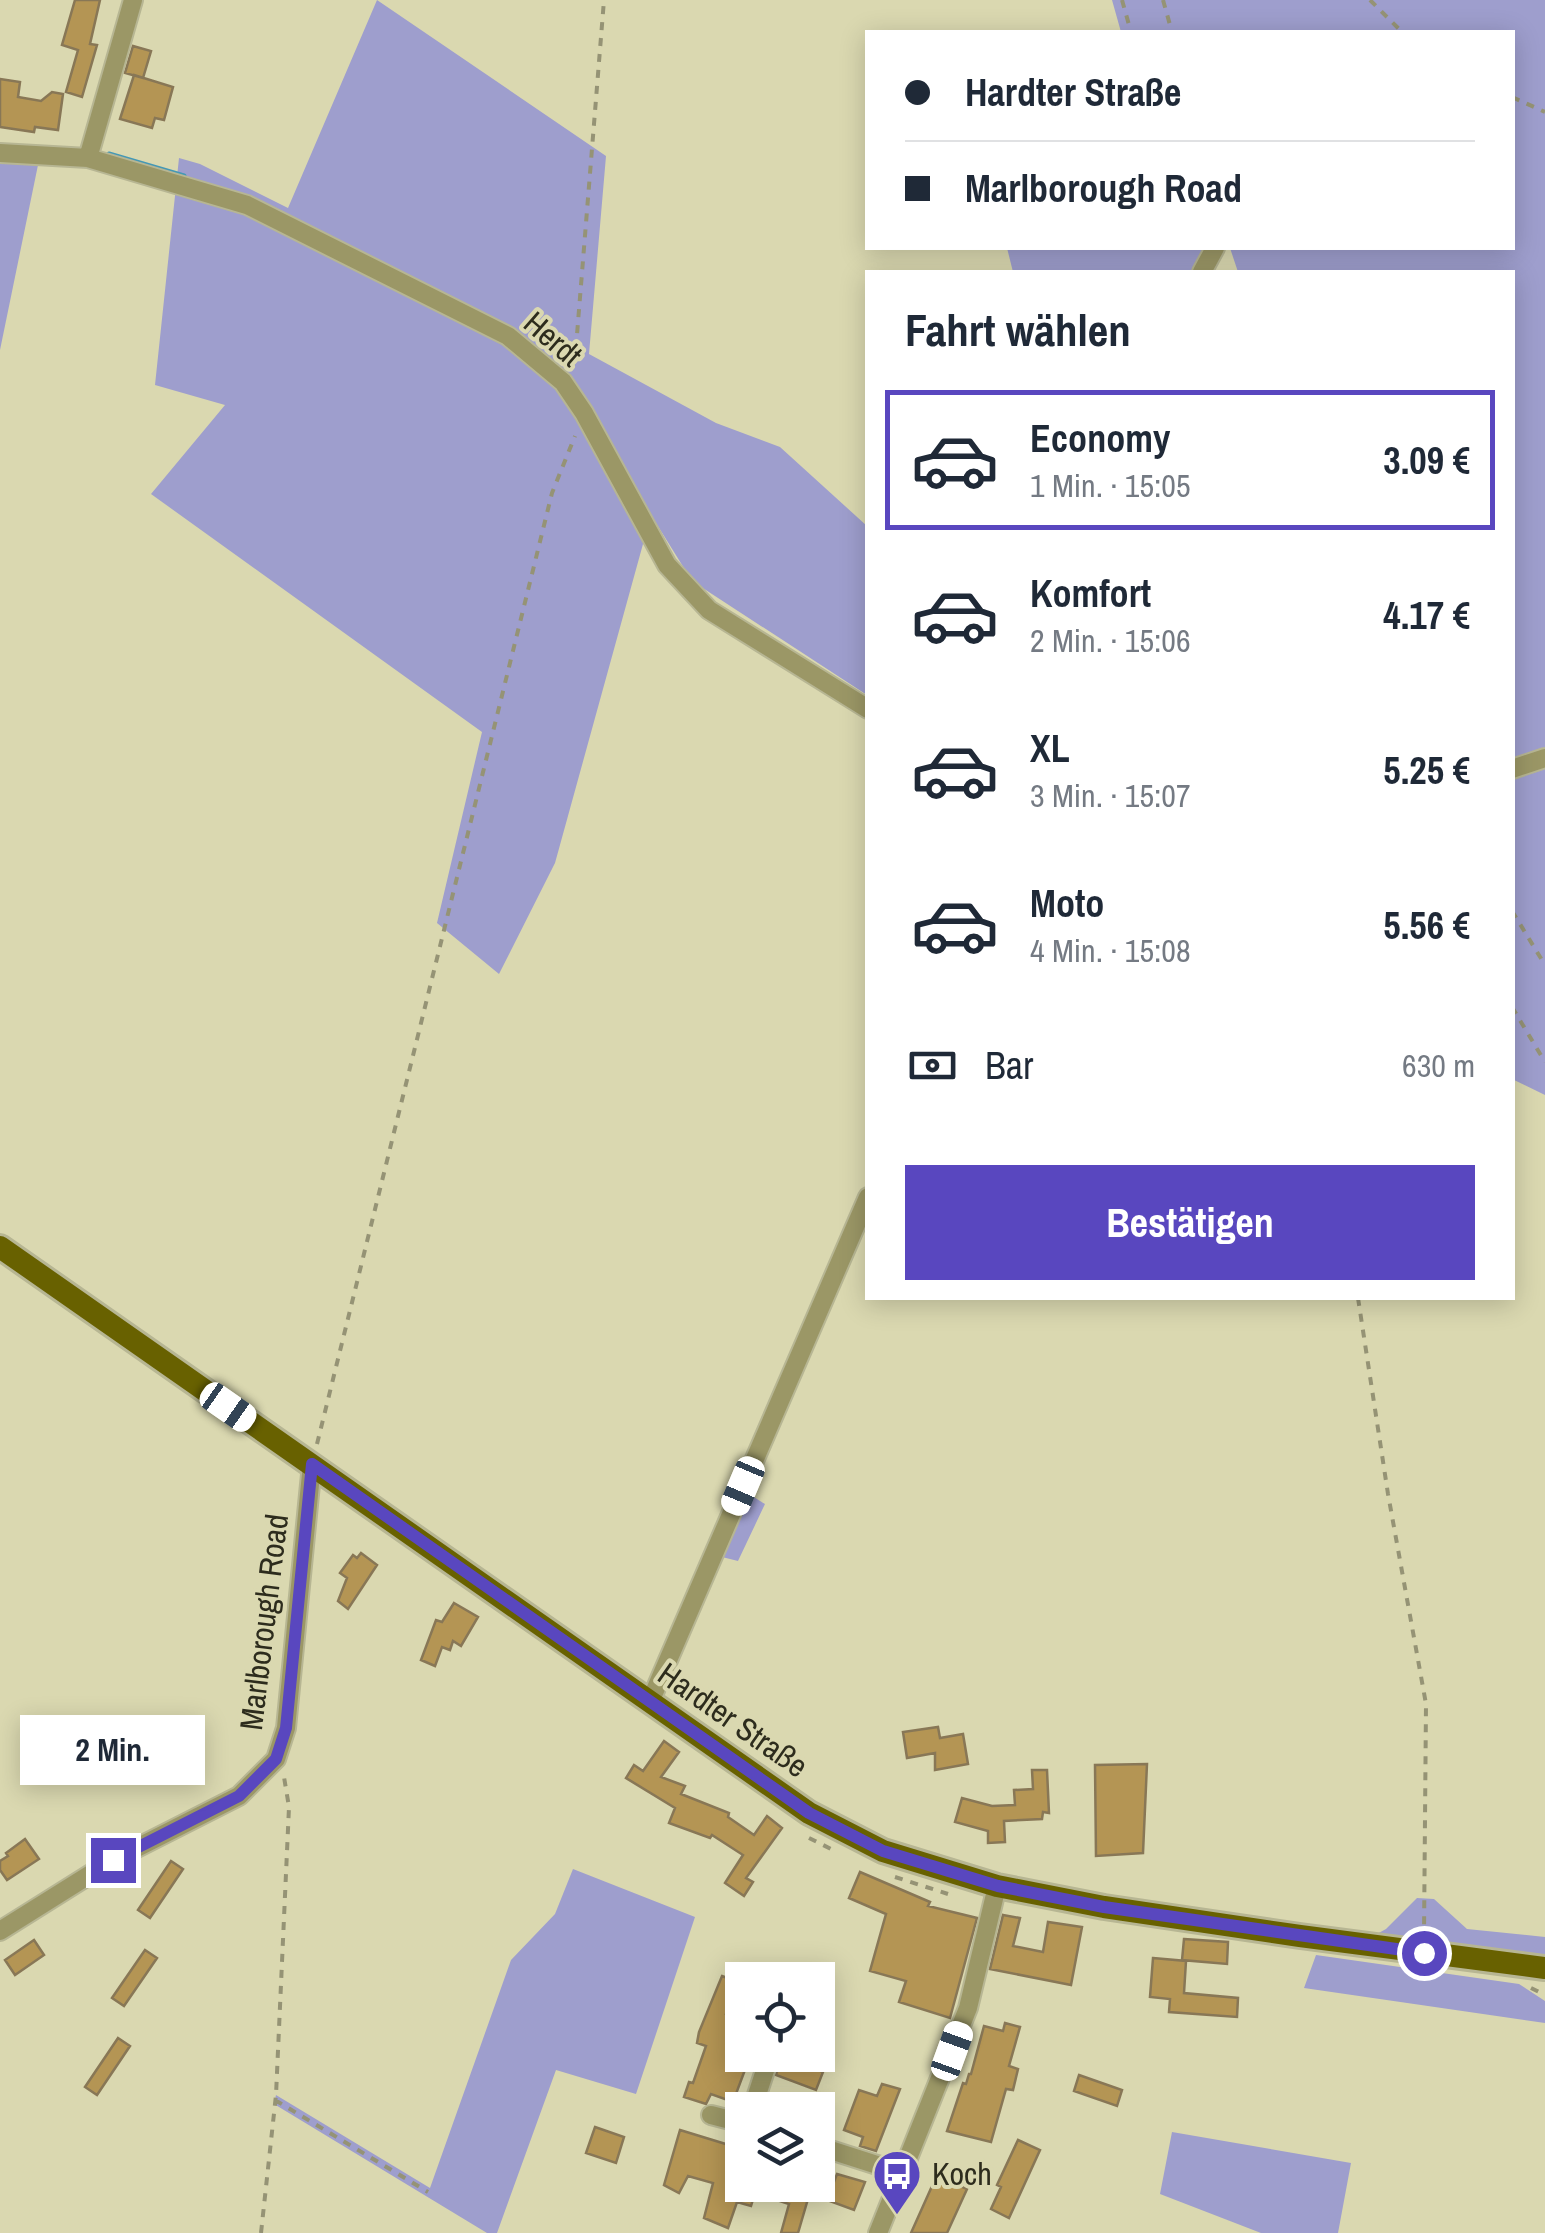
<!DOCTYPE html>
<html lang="de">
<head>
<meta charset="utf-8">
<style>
	body { margin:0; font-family:"Archivo Narrow",sans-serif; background:#f6f6f7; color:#1f2937; height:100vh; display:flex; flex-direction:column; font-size:38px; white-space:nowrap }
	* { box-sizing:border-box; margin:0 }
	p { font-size:32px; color:#747a83 }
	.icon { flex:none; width:55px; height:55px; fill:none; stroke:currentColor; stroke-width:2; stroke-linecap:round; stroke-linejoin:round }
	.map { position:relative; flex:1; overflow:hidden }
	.details { position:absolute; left:865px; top:270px; width:650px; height:1030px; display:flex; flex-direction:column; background:#fff; border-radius:0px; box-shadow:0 5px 25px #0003 }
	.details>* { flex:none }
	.guide { position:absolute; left:865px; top:30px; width:650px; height:220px; border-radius:0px; box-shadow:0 5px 25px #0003; display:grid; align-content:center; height:220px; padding:0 40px; background:#fff }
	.fabs { position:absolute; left:725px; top:1962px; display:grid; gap:20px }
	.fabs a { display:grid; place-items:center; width:110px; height:110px; border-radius:0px; background:#fff; box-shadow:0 5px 25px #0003; font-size:50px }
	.end { position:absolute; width:45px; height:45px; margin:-22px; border:12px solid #5947bf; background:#fff; box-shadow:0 0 0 5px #fff }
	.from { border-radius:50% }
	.bubble { position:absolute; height:70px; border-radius:0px; background:#fff; box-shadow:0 5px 25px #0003; font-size:32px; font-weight:700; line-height:70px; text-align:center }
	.car { position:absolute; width:30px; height:60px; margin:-30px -15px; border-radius:12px; box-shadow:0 0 8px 2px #0007; background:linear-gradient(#fff 24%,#345 0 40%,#fff 0 76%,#345 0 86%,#fff 0) }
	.guide b { display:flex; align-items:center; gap:35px; height:95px; font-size:38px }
	.guide b+b { border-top:2px solid #e0e1e3 }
	.guide i { width:25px; height:25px; background:#1f2937 }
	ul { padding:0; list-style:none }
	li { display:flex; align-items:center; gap:30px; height:140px; margin:0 20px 15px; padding:0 20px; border:5px solid transparent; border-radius:0px }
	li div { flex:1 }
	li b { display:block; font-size:38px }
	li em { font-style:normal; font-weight:700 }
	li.active { border-color:#5947bf }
	li>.icon { width:90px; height:90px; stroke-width:1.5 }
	h2 { padding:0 40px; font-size:45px; line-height:120px }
	.pay { display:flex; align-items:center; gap:25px; height:110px; padding:0 40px; font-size:38px }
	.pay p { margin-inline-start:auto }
	.button { display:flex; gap:20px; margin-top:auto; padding:20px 40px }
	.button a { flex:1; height:115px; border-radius:0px; background:#5947bf; color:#fff; font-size:40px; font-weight:700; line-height:115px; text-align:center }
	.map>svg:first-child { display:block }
	.green { fill:#9e9ecd }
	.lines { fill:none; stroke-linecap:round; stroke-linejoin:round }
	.stream { stroke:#4598b5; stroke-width:5 }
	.building { fill:#b49554; stroke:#887756; stroke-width:2.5 }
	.minor-casing { stroke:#b7b693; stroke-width:22 }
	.major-casing { stroke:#b7b693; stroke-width:28 }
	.path { stroke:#959375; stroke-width:4; stroke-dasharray:8 8; stroke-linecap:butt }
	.minor { stroke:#9b9766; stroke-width:18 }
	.major { stroke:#686100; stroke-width:22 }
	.route { stroke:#5947bf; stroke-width:12 }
	.labels { text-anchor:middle; stroke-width:8; stroke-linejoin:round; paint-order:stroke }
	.street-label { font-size:32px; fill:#2d2c1d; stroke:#dad8b0 }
	.poi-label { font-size:32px; fill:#2d2c1d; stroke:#dad8b0; text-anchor:start }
</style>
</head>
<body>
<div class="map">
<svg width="1545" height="2233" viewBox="0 0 1545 2233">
	<rect width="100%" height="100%" fill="#dad8b0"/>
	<path class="green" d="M377,0L606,156L589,354L716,423L780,447L867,526V695L692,581L651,515L555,863L499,974L437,923L482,732L151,494L225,405L155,385L179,158L200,164L288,208Z
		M1112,0H1545V1095L1512,1079V272H1238L1230,248H1512V32H1121Z
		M0,161L38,165L0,350Z
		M1007,248H1215L1202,272H1013Z
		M749,1494L765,1504L738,1561L722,1557Z
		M573,1869L695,1917L636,2094L556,2070L497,2233H487L274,2104L276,2095L430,2188L511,1960L555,1914Z
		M1417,1898L1434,1899L1467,1929L1545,1937V1958L1375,1935L1386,1929Z
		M1316,1955L1519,1984L1545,2001V2023L1304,1988Z
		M1172,2132L1351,2163L1338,2233H1261L1160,2194Z"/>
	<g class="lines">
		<path class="stream" d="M109,154L184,176"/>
	</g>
	<path class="building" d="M75,0H100L90,44L97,45L82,97L66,92L78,50L62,45Z
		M133,46L151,51L143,78L125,73Z
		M134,75L173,87L164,120L155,118L152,128L120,119Z
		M0,79L20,82L18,97L41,101L52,92L63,94L58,130L35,127L34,132L0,127Z
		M361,1553L377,1565L348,1609L338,1601L347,1578L340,1573L353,1555L357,1558Z
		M454,1603L478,1617L461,1646L453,1641L450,1650L442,1647L435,1666L421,1660L436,1620L442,1622Z
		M938,1727L940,1738L963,1734L968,1764L935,1770V1753L907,1758L903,1732Z
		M664,1741L679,1752L661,1777L685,1786L681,1794L729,1813L728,1817L754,1835L767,1816L782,1828L746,1878L753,1882L744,1896L725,1883L743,1855L712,1835L710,1838L669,1823L675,1808L626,1778L634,1765L643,1771Z
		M1147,1764L1143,1853L1096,1856L1095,1765Z
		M1032,1770H1047L1049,1813L1043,1812L1042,1819L1004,1821L1005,1842L988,1843V1831L955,1822L962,1798L992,1806L1015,1805L1014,1790L1033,1789Z
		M25,1839L39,1859L7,1880L0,1870V1861L8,1856L6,1853Z
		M171,1861L183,1869L150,1918L138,1910Z
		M860,1872L930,1902L928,1906L977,1918L950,2018L899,2002L906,1981L870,1971L886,1914L849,1898Z
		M1003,1915L1020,1918L1013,1946L1043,1952L1048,1922L1082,1927L1071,1985L990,1969Z
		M1184,1939L1228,1942L1227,1964L1182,1960Z
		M34,1940L44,1955L15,1975L5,1960Z
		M145,1950L157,1958L124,2006L112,1998Z
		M1153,1958L1186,1961L1184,1993L1238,1998L1237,2017L1169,2012L1170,1999L1150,1997Z
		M722,1976L738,1982L726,2014L742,2021V2066L746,2067L733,2102L711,2094L706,2104L684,2097L689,2082L693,2083L706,2046L697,2043L699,2032Z
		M1005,2023L1020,2027L1009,2066L1018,2069L1013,2090L1006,2089L991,2142L947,2131L963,2083L966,2084L969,2074H971L984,2026L1003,2031Z
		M118,2038L130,2046L97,2095L85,2087Z
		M782,2055L814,2064L813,2068L823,2072L816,2090L776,2075Z
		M1079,2075L1122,2090L1117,2106L1074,2091Z
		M882,2084L900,2089L876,2151L860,2146L863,2137L844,2130L859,2090L877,2096Z
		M595,2127L624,2137L616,2163L586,2153Z
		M680,2130L742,2149V2185H793L810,2192L798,2233H781L789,2204L755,2193L751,2206L737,2202L728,2228L704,2218L713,2183L688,2176L679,2193L664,2185Z
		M1018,2140L1040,2150L1009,2218L991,2209L1001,2187L997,2185Z
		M837,2174L865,2182L854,2210L827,2200Z
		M937,2175L967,2189L947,2233H911Z"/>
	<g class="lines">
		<g class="minor-casing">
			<path id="minor" d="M0,153L88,158L247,205L508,336L563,382L584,413L667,565L709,610L868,709
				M88,158L133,0
				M1202,272L1215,248
				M1512,769L1545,758
				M650,1702L868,1197
				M0,1931L113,1860L239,1796L276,1759L286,1728L312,1464
				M752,2110L770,2055
				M711,2115L742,2123
				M818,2146L902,2173
				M878,2233L968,2008L997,1886"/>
		</g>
		<g class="major-casing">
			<path id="major" d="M0,1247L809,1813L883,1851L997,1886L1104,1907L1300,1936L1545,1968"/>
		</g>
		<path class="path" d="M1122,0L1131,32
			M1163,0L1172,32
			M1370,0L1402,32
			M1512,97L1545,112
			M570,364L576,347L604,0
			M1512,911L1545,965
			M1512,1007L1545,1062
			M1358,1298L1388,1494L1426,1704L1424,1935
			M317,1444L552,493L575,436
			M809,1838L831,1849
			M895,1877L948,1894
			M1531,1988L1545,1995
			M275,2100L428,2192
			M261,2233L276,2095L289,1807L284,1777"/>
		<use href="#minor" class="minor"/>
		<use href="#major" class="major"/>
	</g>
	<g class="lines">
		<path class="route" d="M113,1860L239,1796L276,1759L286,1728L312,1464L809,1813L883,1851L998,1886L1104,1907L1424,1953"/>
	</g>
	<defs>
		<g id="bus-pin" transform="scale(2.5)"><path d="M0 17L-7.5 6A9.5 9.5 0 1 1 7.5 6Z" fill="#5947bf" stroke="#dad8b0"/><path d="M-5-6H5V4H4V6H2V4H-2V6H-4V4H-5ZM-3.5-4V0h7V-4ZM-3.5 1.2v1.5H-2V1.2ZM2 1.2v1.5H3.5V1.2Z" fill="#fff"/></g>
	</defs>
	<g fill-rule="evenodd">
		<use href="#bus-pin" x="897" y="2174"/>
	</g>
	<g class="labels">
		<g class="street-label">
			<text transform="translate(553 339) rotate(41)" y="11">Herdt</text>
			<text transform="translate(264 1622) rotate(-83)" y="11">Marlborough Road</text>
			<text transform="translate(733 1720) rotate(35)" y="11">Hardter Straße</text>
		</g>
		<g class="poi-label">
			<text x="932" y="2185">Koch</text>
		</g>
	</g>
</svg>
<div class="fabs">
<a><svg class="icon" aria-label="locate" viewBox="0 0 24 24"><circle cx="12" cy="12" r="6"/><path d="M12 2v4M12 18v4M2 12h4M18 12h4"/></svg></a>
<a><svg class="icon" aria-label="layers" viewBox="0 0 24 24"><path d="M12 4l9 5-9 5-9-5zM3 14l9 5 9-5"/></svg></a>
</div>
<i class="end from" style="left:1424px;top:1953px"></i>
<i class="end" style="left:113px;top:1860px"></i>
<div class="bubble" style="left:20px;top:1715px;width:185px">2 Min.</div>
<i class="car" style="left:228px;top:1407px;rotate:125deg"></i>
<i class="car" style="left:743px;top:1486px;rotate:203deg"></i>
<i class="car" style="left:952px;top:2051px;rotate:20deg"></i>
<div class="guide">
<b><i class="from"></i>Hardter Straße</b>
<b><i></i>Marlborough Road</b>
</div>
<section class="details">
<h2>Fahrt wählen</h2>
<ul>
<li class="active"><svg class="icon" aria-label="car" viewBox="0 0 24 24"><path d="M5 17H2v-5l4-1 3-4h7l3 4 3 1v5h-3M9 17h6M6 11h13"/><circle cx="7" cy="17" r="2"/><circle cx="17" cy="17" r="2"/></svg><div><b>Economy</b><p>1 Min. · 15:05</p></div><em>3.09 €</em></li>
<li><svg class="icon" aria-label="car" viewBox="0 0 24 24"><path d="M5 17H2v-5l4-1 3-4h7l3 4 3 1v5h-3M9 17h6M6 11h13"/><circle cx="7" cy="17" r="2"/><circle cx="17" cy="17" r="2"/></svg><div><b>Komfort</b><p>2 Min. · 15:06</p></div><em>4.17 €</em></li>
<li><svg class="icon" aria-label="car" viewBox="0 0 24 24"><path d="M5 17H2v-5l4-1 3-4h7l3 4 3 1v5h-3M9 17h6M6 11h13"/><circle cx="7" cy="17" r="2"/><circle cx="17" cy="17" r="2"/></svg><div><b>XL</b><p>3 Min. · 15:07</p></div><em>5.25 €</em></li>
<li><svg class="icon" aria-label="car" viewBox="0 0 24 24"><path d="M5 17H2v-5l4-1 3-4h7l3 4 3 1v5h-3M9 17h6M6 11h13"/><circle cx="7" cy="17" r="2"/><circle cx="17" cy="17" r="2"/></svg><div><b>Moto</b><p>4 Min. · 15:08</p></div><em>5.56 €</em></li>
</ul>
<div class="pay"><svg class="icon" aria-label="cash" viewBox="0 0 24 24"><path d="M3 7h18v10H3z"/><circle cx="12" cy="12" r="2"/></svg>Bar<p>630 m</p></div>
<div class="button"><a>Bestätigen</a></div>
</section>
</div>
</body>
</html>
